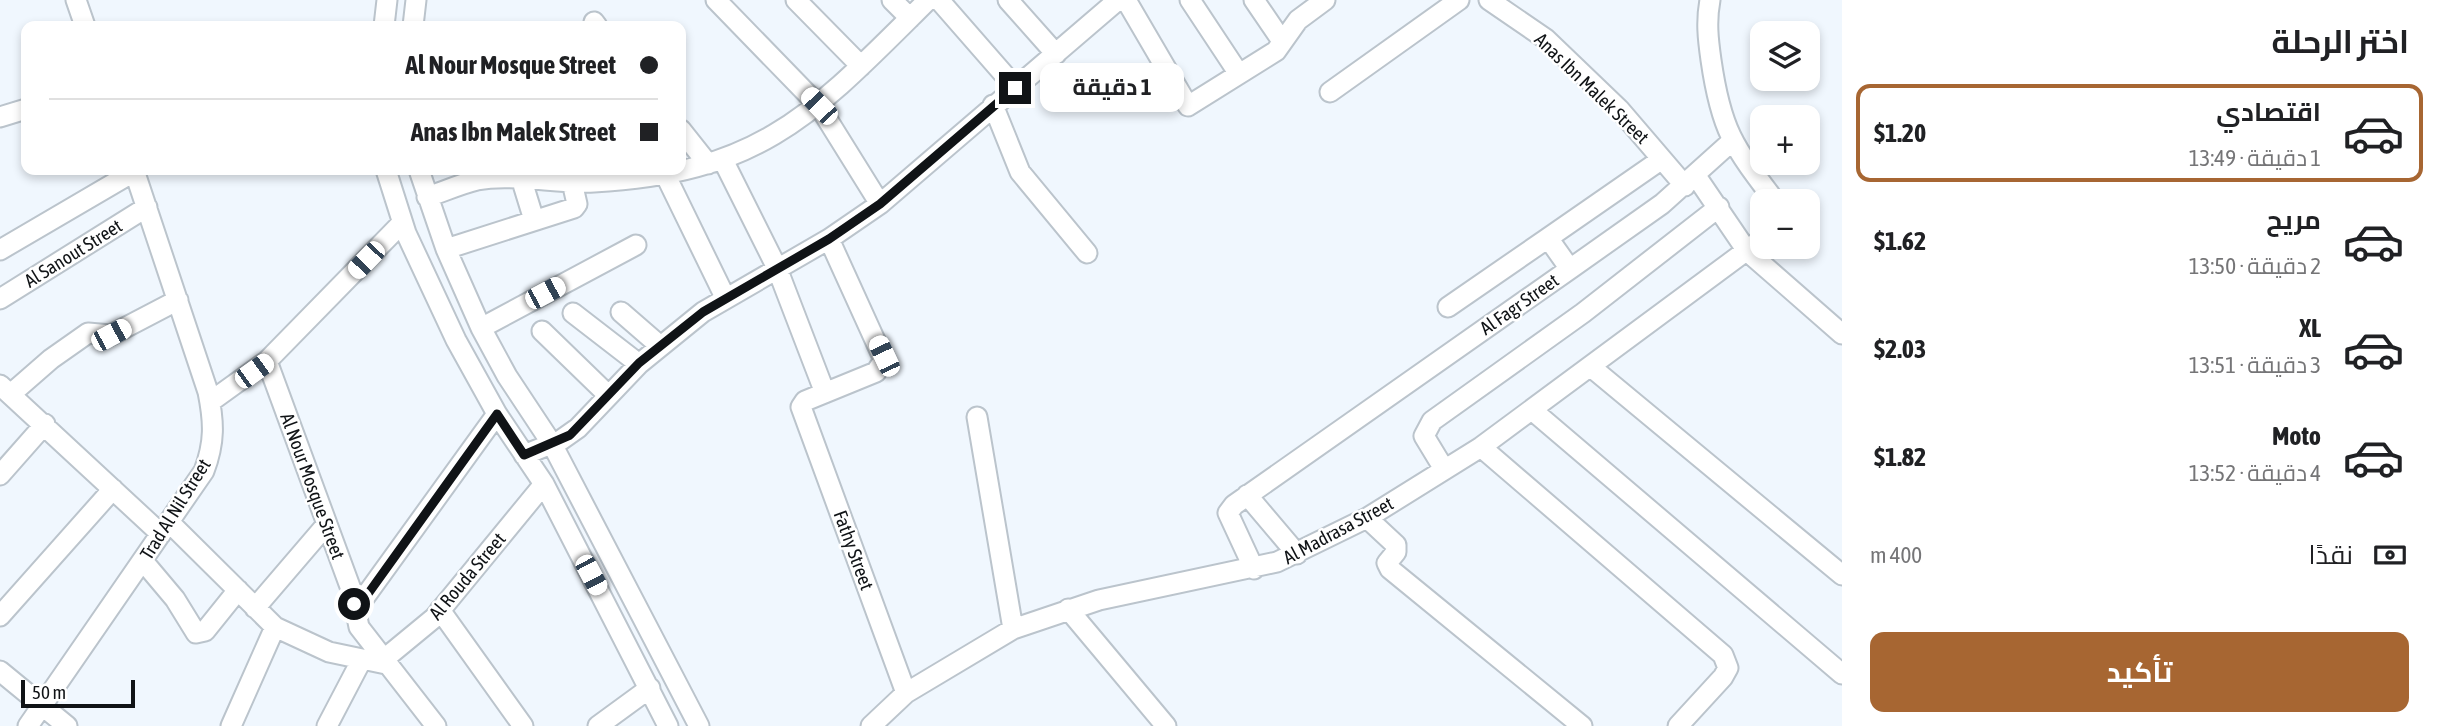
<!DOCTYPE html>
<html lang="ar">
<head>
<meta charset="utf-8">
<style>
	body { margin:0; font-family:"Asap Condensed",Cairo,sans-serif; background:#f6f6f6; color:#202124; direction:rtl; height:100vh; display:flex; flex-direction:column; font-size:26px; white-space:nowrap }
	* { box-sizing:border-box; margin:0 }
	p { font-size:23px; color:#757577 }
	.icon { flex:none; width:38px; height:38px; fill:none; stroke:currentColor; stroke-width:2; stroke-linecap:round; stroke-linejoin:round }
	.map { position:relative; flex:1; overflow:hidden; direction:ltr }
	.details { display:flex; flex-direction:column; background:#fff; width:595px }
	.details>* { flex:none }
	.top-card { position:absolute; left:21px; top:21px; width:665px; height:154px; border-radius:14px; box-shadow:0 4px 10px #0003; direction:rtl; display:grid; align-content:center; height:154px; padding:0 28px; background:#fff }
	.controls { position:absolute; left:1750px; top:21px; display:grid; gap:14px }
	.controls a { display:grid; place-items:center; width:70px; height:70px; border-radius:14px; background:#fff; box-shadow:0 4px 10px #0003; font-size:35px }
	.scale { position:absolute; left:21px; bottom:18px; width:114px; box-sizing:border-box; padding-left:7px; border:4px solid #101316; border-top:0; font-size:19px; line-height:24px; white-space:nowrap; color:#101316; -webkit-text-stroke:5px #fff; paint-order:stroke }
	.end { position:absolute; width:32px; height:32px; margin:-16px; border:9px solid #101316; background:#fff; box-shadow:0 0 0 4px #fff }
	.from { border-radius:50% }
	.bubble { position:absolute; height:49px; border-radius:14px; background:#fff; box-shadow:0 4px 10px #0003; font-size:23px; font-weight:700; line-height:49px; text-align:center; direction:rtl }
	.car { position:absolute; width:21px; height:42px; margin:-21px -10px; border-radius:9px; box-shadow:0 0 5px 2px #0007; background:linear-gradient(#fff 24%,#345 0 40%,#fff 0 76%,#345 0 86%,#fff 0) }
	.top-card b { display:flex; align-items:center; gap:24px; height:66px; font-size:26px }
	.top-card b+b { border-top:2px solid #e0e0e0 }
	.top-card i { width:18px; height:18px; background:#202124 }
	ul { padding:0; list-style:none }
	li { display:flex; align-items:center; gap:21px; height:98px; margin:0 14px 10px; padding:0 14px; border:4px solid transparent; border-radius:14px }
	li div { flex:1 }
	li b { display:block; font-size:26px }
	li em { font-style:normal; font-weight:700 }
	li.selected { border-color:#a76632 }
	li>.icon { width:63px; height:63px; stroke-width:1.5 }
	h2 { padding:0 28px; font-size:32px; line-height:84px }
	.pay { display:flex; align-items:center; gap:18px; height:77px; padding:0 28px; font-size:26px }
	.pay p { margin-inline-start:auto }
	.button { display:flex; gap:14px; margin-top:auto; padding:14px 28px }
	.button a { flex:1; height:80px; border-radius:14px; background:#a76632; color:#fff; font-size:28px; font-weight:700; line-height:80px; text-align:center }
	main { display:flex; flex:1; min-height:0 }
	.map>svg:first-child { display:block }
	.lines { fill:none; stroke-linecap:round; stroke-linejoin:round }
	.minor-casing { stroke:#bbc4cc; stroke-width:23 }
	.minor { stroke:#fff; stroke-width:19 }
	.route { stroke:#101316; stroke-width:9 }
	.labels { text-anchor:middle; stroke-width:5; stroke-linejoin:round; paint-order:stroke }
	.street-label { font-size:19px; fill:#101316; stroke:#fff }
</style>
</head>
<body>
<main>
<section class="details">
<h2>اختر الرحلة</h2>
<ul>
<li class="selected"><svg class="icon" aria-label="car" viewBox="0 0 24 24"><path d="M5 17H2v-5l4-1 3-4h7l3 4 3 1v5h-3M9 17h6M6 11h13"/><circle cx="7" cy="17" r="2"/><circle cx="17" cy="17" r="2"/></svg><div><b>اقتصادي</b><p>1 دقيقة · 13:49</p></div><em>$1.20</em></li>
<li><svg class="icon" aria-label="car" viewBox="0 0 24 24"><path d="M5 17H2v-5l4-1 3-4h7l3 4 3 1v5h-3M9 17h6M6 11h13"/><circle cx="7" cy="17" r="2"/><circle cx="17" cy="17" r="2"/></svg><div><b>مريح</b><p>2 دقيقة · 13:50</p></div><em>$1.62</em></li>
<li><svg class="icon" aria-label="car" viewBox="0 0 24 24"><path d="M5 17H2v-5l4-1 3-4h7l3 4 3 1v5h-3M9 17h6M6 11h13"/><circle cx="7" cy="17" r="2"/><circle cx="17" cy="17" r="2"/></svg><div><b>XL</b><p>3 دقيقة · 13:51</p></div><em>$2.03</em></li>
<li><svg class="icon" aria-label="car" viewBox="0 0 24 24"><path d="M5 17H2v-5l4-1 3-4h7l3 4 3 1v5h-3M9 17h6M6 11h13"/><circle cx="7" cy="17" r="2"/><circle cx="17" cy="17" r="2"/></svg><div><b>Moto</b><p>4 دقيقة · 13:52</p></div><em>$1.82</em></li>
</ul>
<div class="pay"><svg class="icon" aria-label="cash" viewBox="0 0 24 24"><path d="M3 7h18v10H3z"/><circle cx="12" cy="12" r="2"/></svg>نقدًا<p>400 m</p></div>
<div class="button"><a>تأكيد</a></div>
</section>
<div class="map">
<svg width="1842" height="726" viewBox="0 0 1842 726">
	<rect width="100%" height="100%" fill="#f0f7fe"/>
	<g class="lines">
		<g class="minor-casing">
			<path id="minor" d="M76,0L85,26
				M716,0L819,106L880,204
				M796,0L861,66
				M892,0L910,18
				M939,0L1015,87
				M1008,0L1056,54
				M1126,0L1188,106L1276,51L1298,20L1325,0
				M1190,0L1239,74
				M1254,0L1282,41
				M1489,0L1546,39L1619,109L1685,186
				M1710,0C1706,21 1708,39 1711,60C1721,130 1733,146 1775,201
				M594,22L597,26
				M384,26L387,0
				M413,26L416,0
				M1330,92L1459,0
				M993,105L1020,172L1087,253
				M0,117L26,109
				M681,130L708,164
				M723,160L777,268L825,393
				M386,170L406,233L456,340L497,414L544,484L668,726
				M419,170L446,249L481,328L507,376L552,444L699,726
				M665,174L725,297
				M1696,176L1747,251L1842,334
				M522,181L534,220
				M427,197C443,192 460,184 477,180C512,173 557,184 594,182C763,173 815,112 928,0
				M829,239L884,360L876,372L805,401L801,407L906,693
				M446,249L574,208L577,204L572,182
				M0,250L135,171
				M1570,269L1662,204L1731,142
				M0,299L147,207
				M1448,307L1548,238
				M621,312L659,345
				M573,313L639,364
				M481,328L636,245
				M542,331L608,395
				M267,361L352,592L359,627L436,726
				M1591,367L1842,575
				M0,385L161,534
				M12,393L51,359L88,333L111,335L178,300
				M210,402L267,361L402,223
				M1532,410L1842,674
				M977,417L1013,629
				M1481,447L1723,655L1728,668L1723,677L1678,726
				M524,455L561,440L578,428L639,364L703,312L829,239L880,204L1118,0
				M1444,469L1424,436L1432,421L1583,313L1719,207
				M0,475L45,424
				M1247,495L1297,554
				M1367,518L1396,545V552L1387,563L1390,569L1582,726
				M169,522L275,627L329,652L386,664
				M143,561L175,599L196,633L205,631L238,590
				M1254,569L1228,513L1234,505L1570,269L1548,238L1662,159
				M255,608L327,524
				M1068,609L1166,726
				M440,610L523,726
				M354,612L497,414
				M0,616L113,489
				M383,660L434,618L544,484
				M0,671L67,726
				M28,726L204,471C215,442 214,422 208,392L134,170
				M231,726L275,627
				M327,726L361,661
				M598,726L650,688
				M871,726L906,693L1013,629L1099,600L1277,562L1367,518L1481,447L1762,239"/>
		</g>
		<use href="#minor" class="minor"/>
	</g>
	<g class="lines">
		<path class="route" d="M354,604L355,612L497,414L524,455L570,435L639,363L703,312L829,239L880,204L1015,88"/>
	</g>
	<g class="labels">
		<g class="street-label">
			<text transform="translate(1592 88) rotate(44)" y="7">Anas Ibn Malek Street</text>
			<text transform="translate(73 253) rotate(-32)" y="7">Al Sanout Street</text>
			<text transform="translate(1519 304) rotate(-35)" y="7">Al Fagr Street</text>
			<text transform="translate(313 486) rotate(70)" y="7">Al Nour Mosque Street</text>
			<text transform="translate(175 509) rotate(-58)" y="7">Trad Al Nil Street</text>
			<text transform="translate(1338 530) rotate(-28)" y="7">Al Madrasa Street</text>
			<text transform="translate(854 550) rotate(70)" y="7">Fathy Street</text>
			<text transform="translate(467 576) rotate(-50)" y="7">Al Rouda Street</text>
		</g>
	</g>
</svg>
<div class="controls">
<a><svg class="icon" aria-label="layers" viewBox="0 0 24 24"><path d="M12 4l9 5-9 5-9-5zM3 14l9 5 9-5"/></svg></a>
<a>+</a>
<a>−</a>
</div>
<div class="scale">50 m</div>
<i class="end from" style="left:354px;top:604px"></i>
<i class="end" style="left:1015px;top:88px"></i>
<div class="bubble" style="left:1040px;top:63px;width:144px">1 دقيقة</div>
<i class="car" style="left:819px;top:106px;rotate:316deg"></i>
<i class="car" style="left:366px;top:260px;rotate:224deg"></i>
<i class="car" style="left:545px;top:293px;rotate:62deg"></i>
<i class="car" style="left:111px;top:335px;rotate:62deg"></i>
<i class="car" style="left:884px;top:356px;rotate:335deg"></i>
<i class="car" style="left:254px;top:371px;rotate:54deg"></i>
<i class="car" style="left:591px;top:575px;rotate:152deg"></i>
<div class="top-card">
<b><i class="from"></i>Al Nour Mosque Street</b>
<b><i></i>Anas Ibn Malek Street</b>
</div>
</div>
</main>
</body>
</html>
